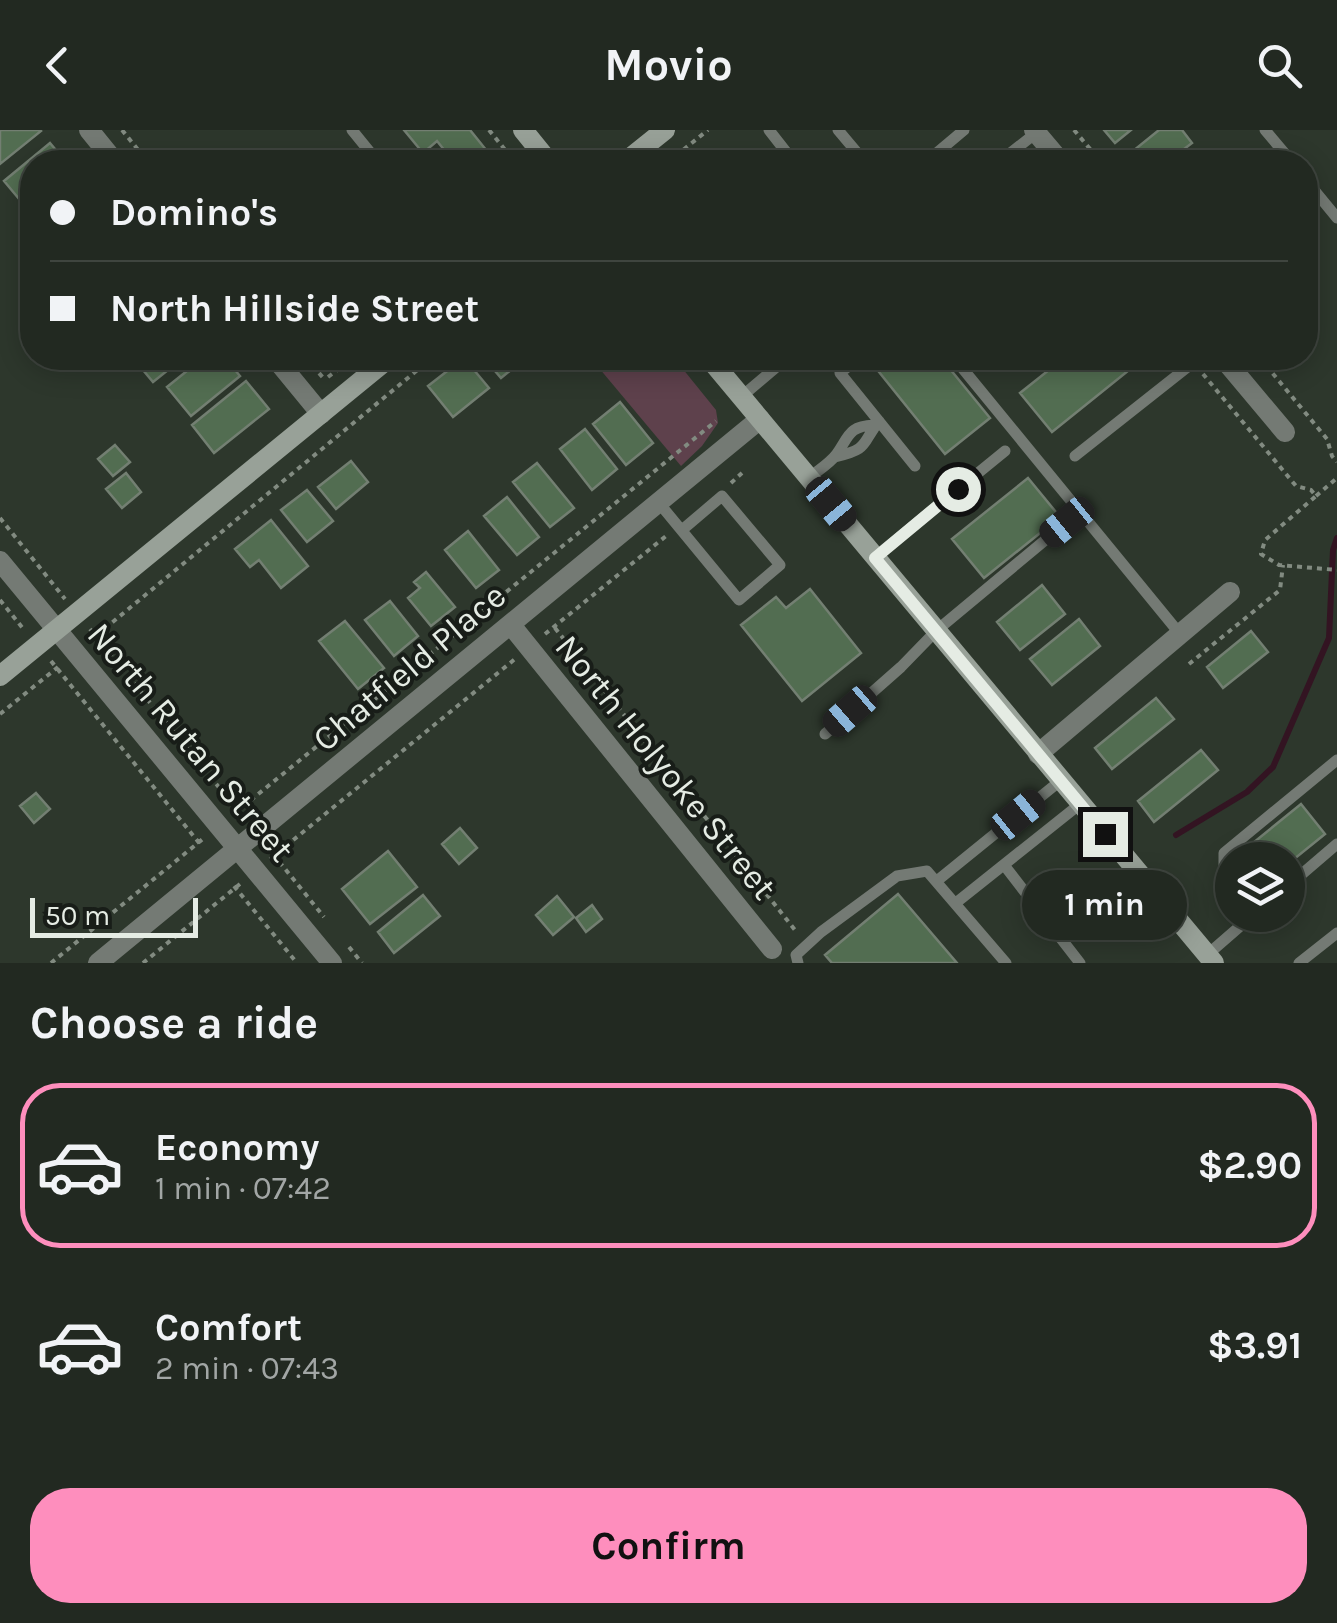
<!DOCTYPE html>
<html lang="en">
<head>
<meta charset="utf-8">
<style>
	body { margin:0; font-family:Karla,sans-serif; background:#2e352e; color:#f1f3f6; height:100vh; display:flex; flex-direction:column; font-size:38px; white-space:nowrap }
	* { box-sizing:border-box; margin:0 }
	p { font-size:32px; color:#a2a6a5 }
	.icon { flex:none; width:55px; height:55px; fill:none; stroke:currentColor; stroke-width:2; stroke-linecap:round; stroke-linejoin:round }
	.map { position:relative; height:833px; overflow:hidden }
	.sheet { display:flex; flex-direction:column; background:#222921; flex:1 }
	.sheet>* { flex:none }
	.hud { position:absolute; left:20px; top:20px; width:1298px; height:220px; border-radius:40px; box-shadow:0 5px 25px #0003,0 0 0 2px #3f453f; display:grid; align-content:center; height:220px; padding:0 30px; background:#222921 }
	.fabs { position:absolute; left:1215px; top:712px; display:grid; gap:20px }
	.fabs a { display:grid; place-items:center; width:90px; height:90px; border-radius:50%; background:#222921; box-shadow:0 5px 25px #0003,0 0 0 2px #3f453f; font-size:50px }
	.scale { position:absolute; left:30px; bottom:25px; width:168px; box-sizing:border-box; padding-left:10px; border:5px solid #e5ece4; border-top:0; font-size:28px; line-height:35px; white-space:nowrap; color:#e5ece4; -webkit-text-stroke:8px #181d18; paint-order:stroke }
	.end { position:absolute; width:45px; height:45px; margin:-22px; border:12px solid #e5ece4; background:#111; box-shadow:0 0 0 5px #111 }
	.from { border-radius:50% }
	.bubble { position:absolute; height:70px; border-radius:35px; background:#222921; box-shadow:0 5px 25px #0003,0 0 0 2px #3f453f; font-size:32px; font-weight:700; line-height:70px; text-align:center }
	.car { position:absolute; width:30px; height:60px; margin:-30px -15px; border-radius:12px; box-shadow:0 0 8px 2px #0007; background:linear-gradient(#222 24%,#8ab4d8 0 40%,#222 0 76%,#8ab4d8 0 86%,#222 0) }
	.hud b { display:flex; align-items:center; gap:35px; height:95px; font-size:38px }
	.hud b+b { border-top:2px solid #3f453f }
	.hud i { width:25px; height:25px; background:#f1f3f6 }
	ul { padding:0; list-style:none }
	li { display:flex; align-items:center; gap:30px; height:165px; margin:0 20px 15px; padding:0 10px; border:5px solid transparent; border-radius:40px }
	li div { flex:1 }
	li b { display:block; font-size:38px }
	li em { font-style:normal; font-weight:700 }
	li.active { border-color:#fe8ebd }
	li>.icon { width:90px; height:90px; stroke-width:1.5 }
	h2 { padding:0 30px; font-size:45px; line-height:120px }
	.action { display:flex; gap:20px; margin-top:auto; padding:20px 30px }
	.action a { flex:1; height:115px; border-radius:40px; background:#fe8ebd; color:#111; font-size:40px; font-weight:700; line-height:115px; text-align:center }
	header { display:flex; justify-content:space-between; align-items:center; height:130px; padding:0 30px; background:#222921; font-size:45px; font-weight:700 }
	.map>svg:first-child { display:block }
	.green { fill:#5e414c }
	.lines { fill:none; stroke-linecap:round; stroke-linejoin:round }
	.stream { stroke:#331422; stroke-width:6 }
	.building { fill:#526d51; stroke:#737f72; stroke-width:2.5 }
	.path { stroke:#828b81; stroke-width:4; stroke-dasharray:5 5; stroke-linecap:butt }
	.lane { stroke:#747a74; stroke-width:11 }
	.street { stroke:#747a74; stroke-width:20 }
	.secondary { stroke:#98a198; stroke-width:20 }
	.route { stroke:#e5ece4; stroke-width:12 }
	.labels { text-anchor:middle; stroke-width:8; stroke-linejoin:round; paint-order:stroke }
	.street-label { font-size:35px; fill:#e5ece4; stroke:#181d18 }
</style>
</head>
<body>
<header><svg class="icon" aria-label="back" viewBox="0 0 24 24"><path d="M15 5l-7 7 7 7"/></svg>Movio<svg class="icon" aria-label="search" viewBox="0 0 24 24"><circle cx="10" cy="10" r="6"/><path d="M15 15l6 6"/></svg></header>
<div class="map">
<svg width="1337" height="833" viewBox="0 0 1337 833">
	<rect width="100%" height="100%" fill="#2d372c"/>
	<path class="green" d="M611,228H674L716,280L718,293L702,316L681,336L599,238Z"/>
	<g class="lines">
		<path class="stream" d="M1176,705L1247,662L1273,637L1329,508L1333,420L1337,408"/>
	</g>
	<path class="building" d="M0,0H40L41,1L0,34Z
		M404,0H470L491,26L484,32H454L437,11L423,23Z
		M1104,0H1131L1115,13Z
		M1159,0H1182L1192,13L1167,32H1126L1123,29Z
		M50,13L66,32H32V70L25,76L4,51Z
		M133,228H183L153,252Z
		M203,228H225L240,246L191,286L167,257Z
		M464,228L489,258L453,287L428,256Z
		M484,228H521L523,230L501,248Z
		M877,228H941L990,288L945,324L871,232Z
		M1064,228H1144L1052,302L1020,263Z
		M246,251L269,279L214,323L192,295Z
		M620,272L653,313L626,335L593,294Z
		M585,299L617,339L592,360L560,319Z
		M115,315L130,332L113,346L98,329Z
		M351,331L368,352L336,379L318,357Z
		M537,333L574,378L550,397L513,352Z
		M126,343L141,362L122,378L106,359Z
		M1028,348L1060,387L984,448L952,409Z
		M307,360L333,391L307,412L281,380Z
		M507,367L539,407L517,425L484,386Z
		M271,390L308,436L281,458L259,430L250,437L235,419Z
		M468,401L499,440L476,458L445,420Z
		M426,442L455,477L431,496L408,468L420,458L414,452Z
		M1042,455L1065,484L1020,520L997,492Z
		M810,459L861,523L802,571L741,495L776,467L786,478Z
		M390,471L418,506L394,526L365,490Z
		M1079,489L1100,516L1052,555L1030,529Z
		M345,491L384,538L358,559L319,511Z
		M1251,501L1268,522L1223,558L1207,537Z
		M1156,568L1174,589L1112,639L1095,618Z
		M1201,620L1218,640L1154,692L1138,671Z
		M36,663L50,679L34,693L20,676Z
		M1301,674L1325,704L1288,734V730H1240L1237,726Z
		M460,698L477,718L459,734L442,714Z
		M388,721L417,757L370,794L342,759Z
		M898,764L957,833H832L825,825Z
		M423,765L440,786L394,823L378,802Z
		M557,766L574,787L553,805L536,785Z
		M592,775L602,789L586,802L576,788Z"/>
	<g class="lines">
		<path class="path" d="M122,0L148,32
			M489,0L515,32
			M1074,0L1101,32
			M668,32L708,0
			M306,228L325,250
			M1260,228L1327,309L1332,326L1337,332
			M1203,244L1296,356L1311,360L1316,366L1265,410L1261,424L1279,435L1337,440
			M328,247L353,228
			M731,353L742,343
			M1316,366L1337,348
			M0,388L65,469
			M0,470L25,501
			M555,498L795,800
			M90,499L239,682
			M545,504L666,406
			M97,505L432,228
			M51,531L200,714
			M1189,534L1280,460L1283,435
			M0,584L58,537
			M235,683L716,291
			M273,724L324,787
			M270,729L515,529
			M234,756L297,833
			M349,817L362,833
			M51,833L204,708
			M143,833L240,754"/>
		<path class="lane" d="M352,0L378,32
			M769,0L794,32
			M838,0L865,32
			M1265,0L1292,32
			M926,32L964,0
			M999,32L1036,3
			M1305,49L1337,88
			M859,228L840,243L915,336
			M954,228L1180,504
			M1009,231L1012,228
			M741,267L787,228
			M1075,326L1199,228
			M835,327C870,319 861,314 879,291
			M809,348C817,341 829,334 836,325C849,307 848,296 874,295
			M659,373L739,470L780,435L722,366L682,400
			M875,427L1005,321
			M825,604L901,537L936,501L1067,392
			M1004,735L1080,833
			M1232,748L1224,738V723L1337,630
			M938,750L1060,651
			M1288,756L1337,714
			M957,772L1080,674
			M1207,825L1253,785
			M798,833L796,825L821,802L897,746L927,741L1006,833
			M1299,833L1337,803"/>
		<path class="street" d="M89,0L115,32
			M1034,0L1061,32
			M275,228L321,284
			M1223,228L1285,302
			M0,431L332,833
			M511,495L772,819
			M1038,624L1230,462
			M98,833L760,289"/>
		<path class="secondary" d="M523,0L549,32
			M625,32L665,0
			M709,228L1214,833
			M0,546L389,228"/>
	</g>
	<g class="lines">
		<path class="route" d="M958,359L875,428L1105,704"/>
	</g>
	<g class="labels">
		<g class="street-label">
			<text transform="translate(409 537) rotate(-40)" y="12">Chatfield Place</text>
			<text transform="translate(191 612) rotate(50)" y="12">North Rutan Street</text>
			<text transform="translate(666 637) rotate(51)" y="12">North Holyoke Street</text>
		</g>
	</g>
</svg>
<div class="fabs">
<a><svg class="icon" aria-label="layers" viewBox="0 0 24 24"><path d="M12 4l9 5-9 5-9-5zM3 14l9 5 9-5"/></svg></a>
</div>
<div class="scale">50 m</div>
<i class="end from" style="left:958px;top:359px"></i>
<i class="end" style="left:1105px;top:704px"></i>
<div class="bubble" style="left:1022px;top:740px;width:165px">1 min</div>
<i class="car" style="left:831px;top:374px;rotate:140deg"></i>
<i class="car" style="left:1067px;top:392px;rotate:231deg"></i>
<i class="car" style="left:850px;top:581px;rotate:229deg"></i>
<i class="car" style="left:1018px;top:685px;rotate:51deg"></i>
<div class="hud">
<b><i class="from"></i>Domino's</b>
<b><i></i>North Hillside Street</b>
</div>
</div>
<section class="sheet">
<h2>Choose a ride</h2>
<ul>
<li class="active"><svg class="icon" aria-label="car" viewBox="0 0 24 24"><path d="M5 17H2v-5l4-1 3-4h7l3 4 3 1v5h-3M9 17h6M6 11h13"/><circle cx="7" cy="17" r="2"/><circle cx="17" cy="17" r="2"/></svg><div><b>Economy</b><p>1 min · 07:42</p></div><em>$2.90</em></li>
<li><svg class="icon" aria-label="car" viewBox="0 0 24 24"><path d="M5 17H2v-5l4-1 3-4h7l3 4 3 1v5h-3M9 17h6M6 11h13"/><circle cx="7" cy="17" r="2"/><circle cx="17" cy="17" r="2"/></svg><div><b>Comfort</b><p>2 min · 07:43</p></div><em>$3.91</em></li>
</ul>
<div class="action"><a>Confirm</a></div>
</section>
</body>
</html>
